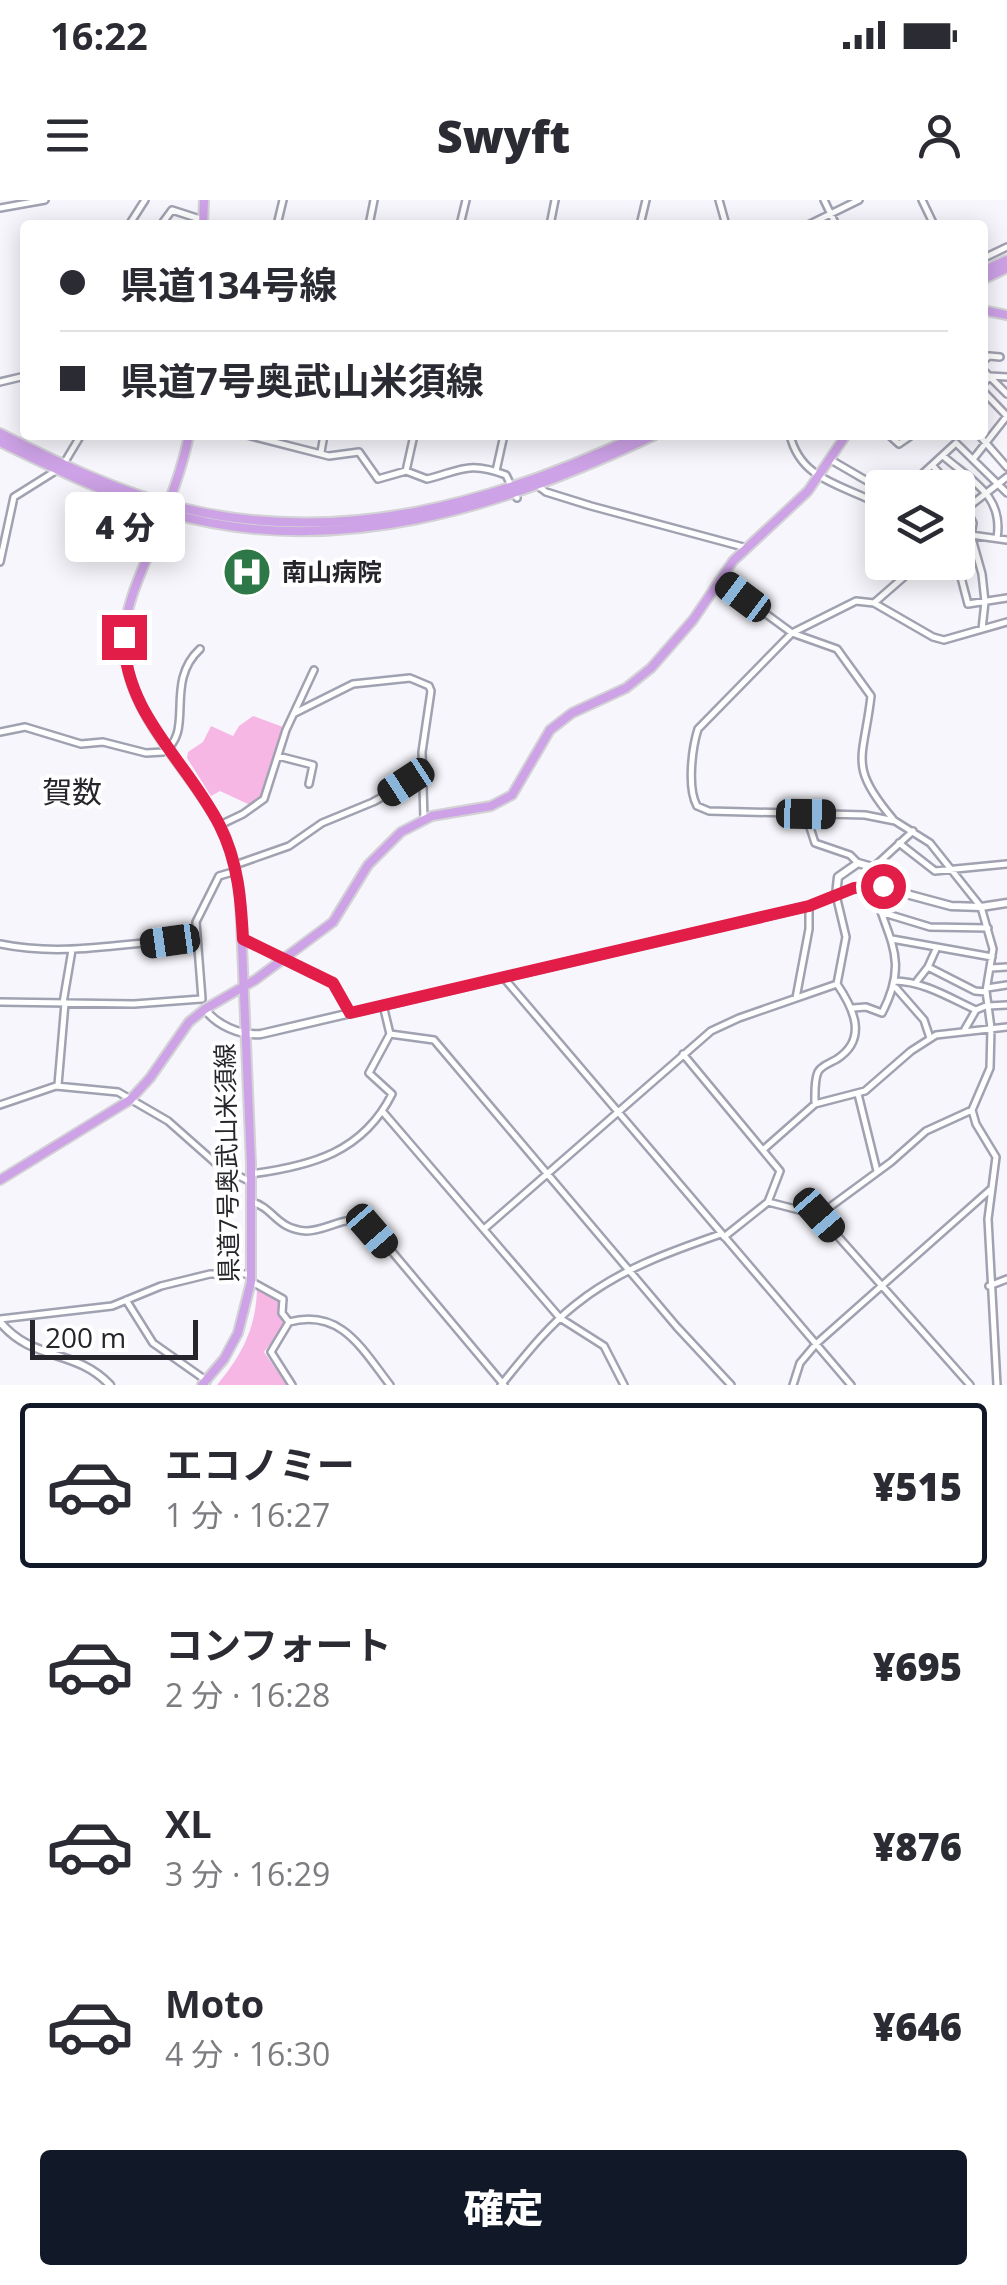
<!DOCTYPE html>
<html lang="ja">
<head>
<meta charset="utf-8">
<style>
	body { margin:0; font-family:"Open Sans","Noto Sans JP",sans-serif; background:#f2f2f3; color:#2b2b33; height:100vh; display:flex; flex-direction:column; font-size:38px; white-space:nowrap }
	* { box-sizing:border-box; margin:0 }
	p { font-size:32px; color:#7c7c81 }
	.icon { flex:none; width:55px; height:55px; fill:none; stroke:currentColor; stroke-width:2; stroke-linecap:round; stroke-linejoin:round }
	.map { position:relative; height:1185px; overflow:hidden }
	.sheet { display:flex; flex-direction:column; background:#fff; flex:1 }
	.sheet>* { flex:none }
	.top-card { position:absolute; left:20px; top:20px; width:968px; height:220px; border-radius:10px; box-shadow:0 5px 25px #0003; display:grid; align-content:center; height:220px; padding:0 40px; background:#fff }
	.controls { position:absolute; left:865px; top:270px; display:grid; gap:20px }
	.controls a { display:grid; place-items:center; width:110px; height:110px; border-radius:10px; background:#fff; box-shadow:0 5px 25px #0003; font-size:50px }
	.scale { position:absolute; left:30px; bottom:25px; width:168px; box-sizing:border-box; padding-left:10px; border:5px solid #25252b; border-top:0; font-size:28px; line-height:35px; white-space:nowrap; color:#25252b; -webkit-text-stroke:8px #fff; paint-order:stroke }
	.end { position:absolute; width:45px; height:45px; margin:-22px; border:12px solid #e11d48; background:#fff; box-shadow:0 0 0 5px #fff }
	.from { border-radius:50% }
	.bubble { position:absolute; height:70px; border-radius:10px; background:#fff; box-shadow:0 5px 25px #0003; font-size:32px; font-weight:800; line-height:70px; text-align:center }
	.car { position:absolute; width:30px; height:60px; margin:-30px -15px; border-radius:12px; box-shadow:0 0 8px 2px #0007; background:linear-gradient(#222 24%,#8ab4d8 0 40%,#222 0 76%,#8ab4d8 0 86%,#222 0) }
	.top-card b { display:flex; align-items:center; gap:35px; height:95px; font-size:38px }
	.top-card b+b { border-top:2px solid #e1e1e2 }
	.top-card i { width:25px; height:25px; background:#2b2b33 }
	ul { padding:18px 0 0; list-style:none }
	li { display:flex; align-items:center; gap:30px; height:165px; margin:0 20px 15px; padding:0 20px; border:5px solid transparent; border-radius:10px }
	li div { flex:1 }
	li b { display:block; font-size:38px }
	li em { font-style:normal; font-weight:800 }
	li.selected { border-color:#111827 }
	li>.icon { width:90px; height:90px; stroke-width:1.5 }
	.primary-button { display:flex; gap:20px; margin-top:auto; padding:20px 40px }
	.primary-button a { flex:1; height:115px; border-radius:10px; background:#111827; color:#fff; font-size:40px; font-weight:800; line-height:115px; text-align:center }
	.status { display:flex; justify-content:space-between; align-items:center; height:70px; padding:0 50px; background:#fff; direction:ltr }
	.status svg { height:28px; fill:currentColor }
	header { display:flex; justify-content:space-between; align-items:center; height:130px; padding:0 40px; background:#fff; font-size:45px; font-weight:800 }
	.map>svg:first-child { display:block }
	.green { fill:#f7b7e4 }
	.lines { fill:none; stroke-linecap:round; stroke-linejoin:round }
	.street-casing { stroke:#a1a2b1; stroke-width:10 }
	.secondary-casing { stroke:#a1a2b1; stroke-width:11 }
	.primary-casing { stroke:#d3d3d5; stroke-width:12 }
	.street { stroke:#fff; stroke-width:5 }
	.secondary { stroke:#fff; stroke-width:6 }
	.primary { stroke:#cda2e6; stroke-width:8 }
	.route { stroke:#e11d48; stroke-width:12 }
	.labels { text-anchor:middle; stroke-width:8; stroke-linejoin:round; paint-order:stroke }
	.poi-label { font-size:25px; font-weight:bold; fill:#25252b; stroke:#fff; text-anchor:start }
	.street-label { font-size:25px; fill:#25252b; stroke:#fff }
	.quarter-label { font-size:30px; fill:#25252b; stroke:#fff }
</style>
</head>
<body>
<div class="status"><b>16:22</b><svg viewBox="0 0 49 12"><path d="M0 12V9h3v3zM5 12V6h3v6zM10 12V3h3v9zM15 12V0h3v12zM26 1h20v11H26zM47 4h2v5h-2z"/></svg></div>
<header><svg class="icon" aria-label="menu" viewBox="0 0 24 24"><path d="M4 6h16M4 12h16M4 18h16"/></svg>Swyft<svg class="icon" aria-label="person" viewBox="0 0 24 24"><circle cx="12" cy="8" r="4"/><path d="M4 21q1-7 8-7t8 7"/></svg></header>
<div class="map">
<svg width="1007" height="1185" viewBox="0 0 1007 1185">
	<rect width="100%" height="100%" fill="#f6f6fc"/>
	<path class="green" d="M253,516L283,527L262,596L250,605L220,591L211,596L187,558L188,552L203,542L211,526L233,536L239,526Z
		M257,1089L281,1100V1118L287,1123L264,1152L287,1185H217C242,1155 256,1128 257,1089Z"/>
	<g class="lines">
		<g class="street-casing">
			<path id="street" d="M719,0L726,25
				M824,0L836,25
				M922,0L934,25
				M0,8L45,0
				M129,25L145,0
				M161,25L172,10L203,20
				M277,25L283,0
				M369,25L374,0
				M460,25L466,0
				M550,25L555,0
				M640,25L646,0
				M808,25L859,0
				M982,59L1007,47
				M982,162L989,156L1000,157
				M982,169L1007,194
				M0,182L25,176
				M982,185L990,176L1007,177
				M247,235L329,256L359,252L378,279L406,271L427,279C462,270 469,261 506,275L517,298
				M790,235C801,282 846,285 882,306
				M889,235L899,244L912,235
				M950,235H951
				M979,235L1007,267
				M321,252L324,235
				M943,256C972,281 1004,296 997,338
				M974,258L1007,216L982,190
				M831,260L874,285
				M63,265L81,235
				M932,265L953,288
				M406,271L414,235
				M496,271L504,235
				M538,286L546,292L591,306L747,348
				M907,288L956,243L1007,293
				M958,293L973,323L971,335L982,374L985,402L982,429
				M967,308L1007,277
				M958,341L971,335L1007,340
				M0,362L14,297L57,270
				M957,362L968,404L1007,398
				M720,380L792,433L837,449L871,496C864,559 847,565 893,619
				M874,403L921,362
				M295,513L353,484L410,478L429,486L431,491L422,552L424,619
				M0,532L25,527L81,544L103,542L146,553L163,552C196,532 163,483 200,449
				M278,556L313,565L309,584
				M806,615L815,643L850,655L858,663
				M220,625L243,614L264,599L286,530L314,470
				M899,643L935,671L1007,664
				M235,665L289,646L322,623L373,602L422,575
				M875,666L913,631
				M884,713L930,727L988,728
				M243,739L333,783L350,813
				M892,739L992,757
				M0,744C68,758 128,741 196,739
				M928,767L975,791L986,792
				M991,768L1007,767
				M503,777L851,1185
				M894,781C923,781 950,798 976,810
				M917,781L928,767L937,747
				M896,788L924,820L930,838
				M987,788L1007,785
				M796,798L809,729V706
				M202,799L196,722L219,676L236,671
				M0,802L134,804L201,799
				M63,803L72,750
				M988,806L1007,805
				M853,808L866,807L882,813C911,757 886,739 873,685
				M965,829L976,810L988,805
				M390,834L434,840L677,1127L731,1185
				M683,854L780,971L768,1002L724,1037
				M58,885L65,803
				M858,894L877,971
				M815,904C815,895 814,881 818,872C821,866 830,863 837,859C868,839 854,809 837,784L846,737L836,695
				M0,905L56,886L118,892L168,921L220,967L249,981
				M383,912L560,1118L604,1146L624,1185
				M764,949L815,904L865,891L911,851L936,835L1007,827
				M251,974C312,966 363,952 392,894L369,873L390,834L383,805
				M252,1002C274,1008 276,1029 306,1031C328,1031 347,1013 368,1023L504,1185
				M768,1002L819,1015L970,1185
				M819,1015L891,962L926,931L972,910
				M484,1029L711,831L739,818L837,784
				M252,1082L283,1099L282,1113L289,1122C341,1108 362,1149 390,1185
				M989,1086L1007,1079
				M126,1100L153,1143L207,1181
				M0,1119L112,1106L161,1086L210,1074H251
				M289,1122L271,1152L292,1185
				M501,1185C524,1157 547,1127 575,1105C618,1070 669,1052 721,1034
				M793,1185L800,1163L816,1144L991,989
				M997,1185L988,1019L996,957L976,924L972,910L990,868L991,828L986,791L993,749L981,707L930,643L895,621L865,615L709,611L697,606C687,588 692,548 698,529L792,433L856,401L874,403L933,437L944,440L1007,422"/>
		</g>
		<g class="secondary-casing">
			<path id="secondary" d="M836,695L838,677L858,663L879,669L883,686
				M205,809C216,825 241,836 261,834L809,706L854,688L873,685L951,706L981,707L1007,703
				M0,1122C33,1162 75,1148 110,1185"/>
		</g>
		<g class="primary-casing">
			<path id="primary" d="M203,25L204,0
				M982,71L1007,60
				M982,80L1007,68
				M982,110L1007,115
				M0,233C59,263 118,292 183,308C341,347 495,303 639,235
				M189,235C181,275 165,312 150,350C140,376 127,402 125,430C118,508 185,561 219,624C231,646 237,672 240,697L251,964V1082L238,1133L224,1159L202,1185
				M0,242C55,269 110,296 169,313C336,361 504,307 655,235
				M0,980L130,900L150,878L189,822L205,809L255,780L333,722L368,665L401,632L432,616L491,606L512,595L550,530L572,513L626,488L651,468L693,420L733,361L808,291L846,235"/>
		</g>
		<use href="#street" class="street"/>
		<use href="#secondary" class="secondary"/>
		<use href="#primary" class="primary"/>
	</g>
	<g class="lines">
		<path class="route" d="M124,437C124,514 188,562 220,626C238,662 241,700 243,739L333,783L350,813L809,706L854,688L883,686"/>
	</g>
	<defs>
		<g id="hospital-disc" transform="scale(2.5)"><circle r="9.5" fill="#2d7846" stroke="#fff"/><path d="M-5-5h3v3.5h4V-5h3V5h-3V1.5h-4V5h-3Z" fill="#fff"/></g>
	</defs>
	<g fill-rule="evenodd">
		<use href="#hospital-disc" x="247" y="372"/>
	</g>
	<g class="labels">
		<g class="poi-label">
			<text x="282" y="381">南山病院</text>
		</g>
		<g class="street-label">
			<text transform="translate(227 963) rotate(-91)" y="9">県道7号奥武山米須線</text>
		</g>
		<g class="quarter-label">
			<text x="72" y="603">賀数</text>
		</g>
	</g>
</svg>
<div class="controls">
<a><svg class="icon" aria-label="layers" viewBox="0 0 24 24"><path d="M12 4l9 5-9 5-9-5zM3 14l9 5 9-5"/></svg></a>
</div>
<div class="scale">200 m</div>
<i class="end from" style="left:883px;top:686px"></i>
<i class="end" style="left:124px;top:437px"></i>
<div class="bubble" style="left:65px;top:292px;width:120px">4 分</div>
<i class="car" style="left:743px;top:397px;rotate:307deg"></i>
<i class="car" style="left:406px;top:582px;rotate:237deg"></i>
<i class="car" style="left:806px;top:614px;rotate:91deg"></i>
<i class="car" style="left:170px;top:741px;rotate:262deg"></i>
<i class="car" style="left:819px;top:1015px;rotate:139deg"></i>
<i class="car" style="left:372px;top:1031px;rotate:139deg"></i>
<div class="top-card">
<b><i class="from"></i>県道134号線</b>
<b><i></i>県道7号奥武山米須線</b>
</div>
</div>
<section class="sheet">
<ul>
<li class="selected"><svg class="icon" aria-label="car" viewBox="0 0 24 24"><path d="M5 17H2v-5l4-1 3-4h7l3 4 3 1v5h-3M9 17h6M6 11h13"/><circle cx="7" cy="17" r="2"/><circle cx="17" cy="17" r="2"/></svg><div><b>エコノミー</b><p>1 分 · 16:27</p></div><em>¥515</em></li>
<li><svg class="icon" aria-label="car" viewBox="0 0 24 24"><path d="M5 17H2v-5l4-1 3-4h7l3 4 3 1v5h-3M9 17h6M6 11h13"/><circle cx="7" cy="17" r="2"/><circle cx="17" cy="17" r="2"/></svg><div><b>コンフォート</b><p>2 分 · 16:28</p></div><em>¥695</em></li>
<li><svg class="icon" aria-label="car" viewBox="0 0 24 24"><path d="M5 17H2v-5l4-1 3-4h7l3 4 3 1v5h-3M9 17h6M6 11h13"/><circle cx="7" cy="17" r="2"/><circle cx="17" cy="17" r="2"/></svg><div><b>XL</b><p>3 分 · 16:29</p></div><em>¥876</em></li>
<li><svg class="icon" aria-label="car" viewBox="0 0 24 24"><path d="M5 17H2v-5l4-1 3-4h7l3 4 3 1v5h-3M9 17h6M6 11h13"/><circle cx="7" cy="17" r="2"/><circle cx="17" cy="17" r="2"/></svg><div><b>Moto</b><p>4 分 · 16:30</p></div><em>¥646</em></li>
</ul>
<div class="primary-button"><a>確定</a></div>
</section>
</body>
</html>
